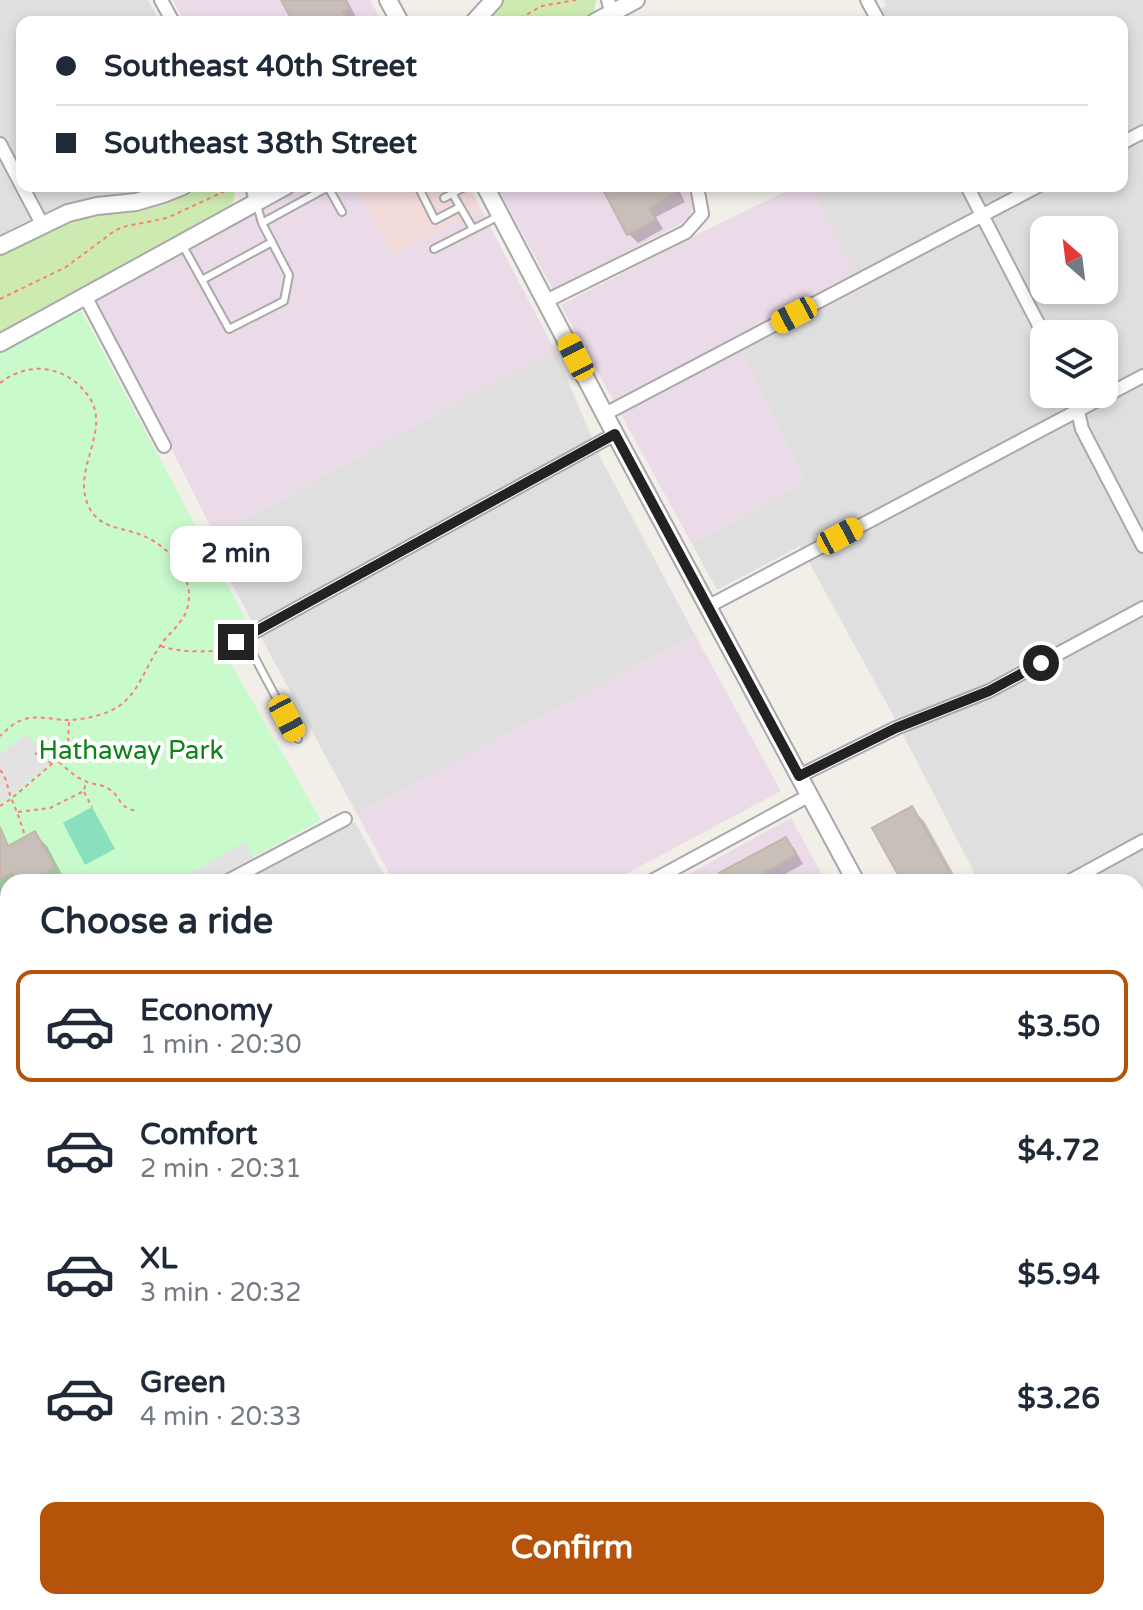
<!DOCTYPE html>
<html lang="en">
<head>
<meta charset="utf-8">
<style>
	body { margin:0; font-family:"Varela Round",sans-serif; background:#f6f6f7; color:#1f2937; height:100vh; display:flex; flex-direction:column; font-size:30px; white-space:nowrap }
	* { box-sizing:border-box; margin:0 }
	p { font-size:26px; color:#747a83 }
	.icon { flex:none; width:44px; height:44px; fill:none; stroke:currentColor; stroke-width:2; stroke-linecap:round; stroke-linejoin:round }
	.map { position:relative; flex:1; overflow:hidden }
	.details { position:absolute; left:0px; top:874px; width:1144px; height:736px; display:flex; flex-direction:column; background:#fff; border-radius:24px 24px 0 0; box-shadow:0 4px 12px #0003 }
	.details>* { flex:none }
	.top-card { position:absolute; left:16px; top:16px; width:1112px; height:176px; border-radius:16px; box-shadow:0 4px 12px #0003; display:grid; align-content:center; height:176px; padding:0 40px; background:#fff }
	.needle { width:52px; rotate:332deg }
	.tools { position:absolute; left:1030px; top:216px; display:grid; gap:16px }
	.tools a { display:grid; place-items:center; width:88px; height:88px; border-radius:16px; background:#fff; box-shadow:0 4px 12px #0003; font-size:40px }
	.end { position:absolute; width:36px; height:36px; margin:-18px; border:10px solid #222; background:#fff; box-shadow:0 0 0 4px #fff }
	.from { border-radius:50% }
	.bubble { position:absolute; height:56px; border-radius:16px; background:#fff; box-shadow:0 4px 12px #0003; font-size:26px; font-weight:800; line-height:56px; text-align:center }
	.car { position:absolute; width:24px; height:48px; margin:-24px -12px; border-radius:10px; box-shadow:0 0 6px 2px #0007; background:linear-gradient(#f5c518 24%,#345 0 40%,#f5c518 0 76%,#345 0 86%,#f5c518 0) }
	.top-card b { display:flex; align-items:center; gap:28px; height:76px; font-size:30px }
	.top-card b+b { border-top:2px solid #e0e1e3 }
	.top-card i { width:20px; height:20px; background:#1f2937 }
	ul { padding:0; list-style:none }
	li { display:flex; align-items:center; gap:24px; height:112px; margin:0 16px 12px; padding:0 24px; border:4px solid transparent; border-radius:16px }
	li div { flex:1 }
	li b { display:block; font-size:30px }
	li em { font-style:normal; font-weight:800 }
	li.active { border-color:#b45309 }
	li>.icon { width:72px; height:72px; stroke-width:1.5 }
	h2 { padding:0 40px; font-size:36px; line-height:96px }
	.cta { display:flex; gap:16px; margin-top:auto; padding:16px 40px }
	.cta a { flex:1; height:92px; border-radius:16px; background:#b45309; color:#fff; font-size:32px; font-weight:800; line-height:92px; text-align:center }
	.map>svg:first-child { display:block }
	.residential { fill:#e0dfdf; fill-rule:evenodd }
	.commercial { fill:#f2dad9 }
	.industrial { fill:#ebdbe8 }
	.grass { fill:#cdebb0 }
	.park { fill:#c8facc }
	.pitch { fill:#88e0be }
	.parking { fill:#e2e2e2 }
	.shadow { fill:#0003 }
	.building { fill:#c7bfb8; stroke:#c4b6ab; stroke-width:2 }
	.lines { fill:none; stroke-linecap:round; stroke-linejoin:round }
	.service-casing { stroke:#a9a9a9; stroke-width:10 }
	.minor-casing { stroke:#a9a9a9; stroke-width:16 }
	.tertiary-casing { stroke:#a9a9a9; stroke-width:20 }
	.secondary-casing { stroke:#707d05; stroke-width:22 }
	.path { stroke:#fa8072; stroke-width:2; stroke-dasharray:4 4; stroke-linecap:butt }
	.service { stroke:#fff; stroke-width:6 }
	.minor { stroke:#fff; stroke-width:12 }
	.tertiary { stroke:#fff; stroke-width:16 }
	.secondary { stroke:#f7fabf; stroke-width:18 }
	.route { stroke:#222; stroke-width:10 }
	.labels { text-anchor:middle; stroke-width:8; stroke-linejoin:round; paint-order:stroke }
	.park-label { font-size:26px; fill:#0c8416; stroke:#fff }
</style>
</head>
<body>
<div class="map">
<svg width="1143" height="1610" viewBox="0 0 1143 1610">
	<rect width="100%" height="100%" fill="#f2efe9"/>
	<path class="residential" d="M0,0H148L160,22H22V186H162L156,189L129,195L93,199L55,208L0,236Z
		M884,0H1143V1063L1136,1067V882H979L893,715L800,546L717,590L692,544L806,482L742,351L864,289L811,186H1122V22H858L886,6ZM1044,230H1104V290H1044ZM1044,334H1104V394H1044Z
		M556,353L600,457L695,635L357,814L208,540L467,397Z
		M355,822L388,882H243Z
		M0,1079L8,1095V1602H164L150,1610H0Z
		M1143,1092V1172L1136,1159V1096Z
		M315,1602H576L561,1610H319Z
		M617,1602H753L757,1610H602Z"/>
	<path class="commercial" d="M356,186H469L481,209L393,255Z
		M1143,1571V1610H1069L1084,1602H1136V1575Z"/>
	<path class="industrial" d="M173,0H370L382,22H184Z
		M303,186H356L393,255L481,209L556,353L467,397L215,536L96,299Z
		M497,186H690L695,202L689,217L679,225L553,290Z
		M797,186H811L865,289L742,351L806,482L692,544L561,305L704,231Z
		M695,635L781,791L611,882H394L357,814Z
		M791,818L826,882H674Z
		M776,1602H977L963,1610H781Z"/>
	<path class="grass" d="M503,0H596L594,12L579,22H483Z
		M199,186H231L235,195L230,211L0,335V255C27,241 55,221 85,215C99,212 114,214 128,212C154,208 176,197 199,186Z"/>
	<path class="park" d="M80,309L247,622L217,639L321,820L208,882H8V991L0,993V353Z"/>
	<path class="pitch" d="M92,807L115,849L85,865L63,823Z"/>
	<path class="parking" d="M26,734L51,763L10,797L0,803V755Z
		M244,842L257,865L226,882H176Z"/>
	<path class="shadow" d="M283,0H347L356,17L349,22H295Z
		M603,186H677L685,202L656,217L663,229L638,243L629,234Z
		M912,809L924,821L958,882H905Z
		M35,834L47,846L65,880L61,882H8V893L0,897V846L6,843L10,847Z
		M785,839L794,848L803,864L771,882H726Z
		M1136,1171L1143,1184V1292L1136,1296Z"/>
	<path class="building" d="M281,0H345L349,8L342,12L347,22H293Z
		M601,186H688L649,208L656,220L627,235Z
		M912,806L955,882H902L872,828Z
		M0,827L8,846L35,831L55,868L26,882H17L12,873L0,880Z
		M786,837L796,855L747,882H724L719,873Z"/>
	<g class="lines">
		<g class="service-casing">
			<path id="service" d="M418,186L435,220L460,207
				M448,186L473,229
				M444,198L466,186
				M262,223L328,187L342,212
				M183,246L229,329L284,301L289,275L262,223L257,205
				M434,249L499,216
				M202,280L272,242
				M246,637L254,656L298,739
				M1136,1462L1143,1458
				M1051,1602L1055,1610
				M1136,1602L1141,1610"/>
		</g>
		<g class="minor-casing">
			<path id="minor" d="M161,0L173,22
				M608,0L614,22
				M867,0L879,22
				M1122,143L1143,132
				M0,144L22,186
				M22,186L42,224
				M252,186L256,202
				M967,186L1044,335
				M85,296L164,446
				M546,301L686,232L702,214L697,186
				M1074,394L1082,429L1143,546
				M605,414L1038,186
				M709,606L1143,376
				M236,642L615,434
				M799,776L896,728L989,691L1143,608
				M226,882L345,819
				M650,882L810,795
				M1068,882L1143,841
				M0,1002L8,998
				M0,1037L8,1051
				M1136,1080L1143,1077
				M0,1146L8,1142
				M0,1304L8,1300
				M1136,1315L1143,1311
				M0,1458L8,1454
				M304,1602L308,1610
				M765,1602L770,1610
				M0,1603L7,1606L16,1602
				M588,1610L603,1602"/>
		</g>
		<g class="tertiary-casing">
			<path id="tertiary" d="M388,0L400,22
				M474,22L494,0
				M595,22L636,0
				M485,186L615,434L856,882
				M0,246L68,213L97,206L136,202L163,194L183,186
				M0,343L286,186
				M1136,1419L1143,1433"/>
		</g>
		<g class="secondary-casing">
			<path id="secondary" d="M1136,1546L1143,1543
				M1014,1610L1030,1602"/>
		</g>
		<path class="path" d="M513,22L542,6L576,0
			M0,299L66,267L113,232L122,227L167,218L236,186
			M0,383C17,370 37,365 57,372C69,376 78,383 86,393C116,428 68,470 90,509C102,531 128,527 148,538C172,550 194,577 188,606C184,623 169,632 160,646C147,664 141,687 124,702C112,714 84,720 67,720C53,720 38,715 25,719C14,722 8,729 0,736
			M161,646C176,652 210,653 225,649
			M35,753L51,763
			M59,762C67,769 75,777 85,781C92,785 102,784 109,789C123,798 116,807 137,811
			M0,770C8,779 7,789 12,800C17,812 21,823 25,836
			M84,792L92,807
			M0,806L11,799L53,763L59,761L68,745L69,720
			M18,812L50,808L84,791L86,782"/>
		<use href="#service" class="service"/>
		<use href="#minor" class="minor"/>
		<use href="#tertiary" class="tertiary"/>
		<use href="#secondary" class="secondary"/>
	</g>
	<g class="lines">
		<path class="route" d="M236,642L615,434L799,776L896,728L989,691L1041,663"/>
	</g>
	<g class="labels">
		<g class="park-label">
			<text x="131" y="759">Hathaway Park</text>
		</g>
	</g>
</svg>
<div class="tools">
<a><svg class="needle" viewBox="-14 -14 28 28"><path d="M0-13l5 13h-10z" fill="#e53935"/><path d="M0 13l5-13h-10z" fill="#747a83"/></svg></a>
<a><svg class="icon" aria-label="layers" viewBox="0 0 24 24"><path d="M12 4l9 5-9 5-9-5zM3 14l9 5 9-5"/></svg></a>
</div>
<i class="end from" style="left:1041px;top:663px"></i>
<i class="end" style="left:236px;top:642px"></i>
<div class="bubble" style="left:170px;top:526px;width:132px">2 min</div>
<i class="car" style="left:794px;top:315px;rotate:242deg"></i>
<i class="car" style="left:576px;top:357px;rotate:333deg"></i>
<i class="car" style="left:840px;top:536px;rotate:62deg"></i>
<i class="car" style="left:287px;top:718px;rotate:152deg"></i>
<div class="top-card">
<b><i class="from"></i>Southeast 40th Street</b>
<b><i></i>Southeast 38th Street</b>
</div>
<section class="details">
<h2>Choose a ride</h2>
<ul>
<li class="active"><svg class="icon" aria-label="car" viewBox="0 0 24 24"><path d="M5 17H2v-5l4-1 3-4h7l3 4 3 1v5h-3M9 17h6M6 11h13"/><circle cx="7" cy="17" r="2"/><circle cx="17" cy="17" r="2"/></svg><div><b>Economy</b><p>1 min · 20:30</p></div><em>$3.50</em></li>
<li><svg class="icon" aria-label="car" viewBox="0 0 24 24"><path d="M5 17H2v-5l4-1 3-4h7l3 4 3 1v5h-3M9 17h6M6 11h13"/><circle cx="7" cy="17" r="2"/><circle cx="17" cy="17" r="2"/></svg><div><b>Comfort</b><p>2 min · 20:31</p></div><em>$4.72</em></li>
<li><svg class="icon" aria-label="car" viewBox="0 0 24 24"><path d="M5 17H2v-5l4-1 3-4h7l3 4 3 1v5h-3M9 17h6M6 11h13"/><circle cx="7" cy="17" r="2"/><circle cx="17" cy="17" r="2"/></svg><div><b>XL</b><p>3 min · 20:32</p></div><em>$5.94</em></li>
<li><svg class="icon" aria-label="car" viewBox="0 0 24 24"><path d="M5 17H2v-5l4-1 3-4h7l3 4 3 1v5h-3M9 17h6M6 11h13"/><circle cx="7" cy="17" r="2"/><circle cx="17" cy="17" r="2"/></svg><div><b>Green</b><p>4 min · 20:33</p></div><em>$3.26</em></li>
</ul>
<div class="cta"><a>Confirm</a></div>
</section>
</div>
</body>
</html>
